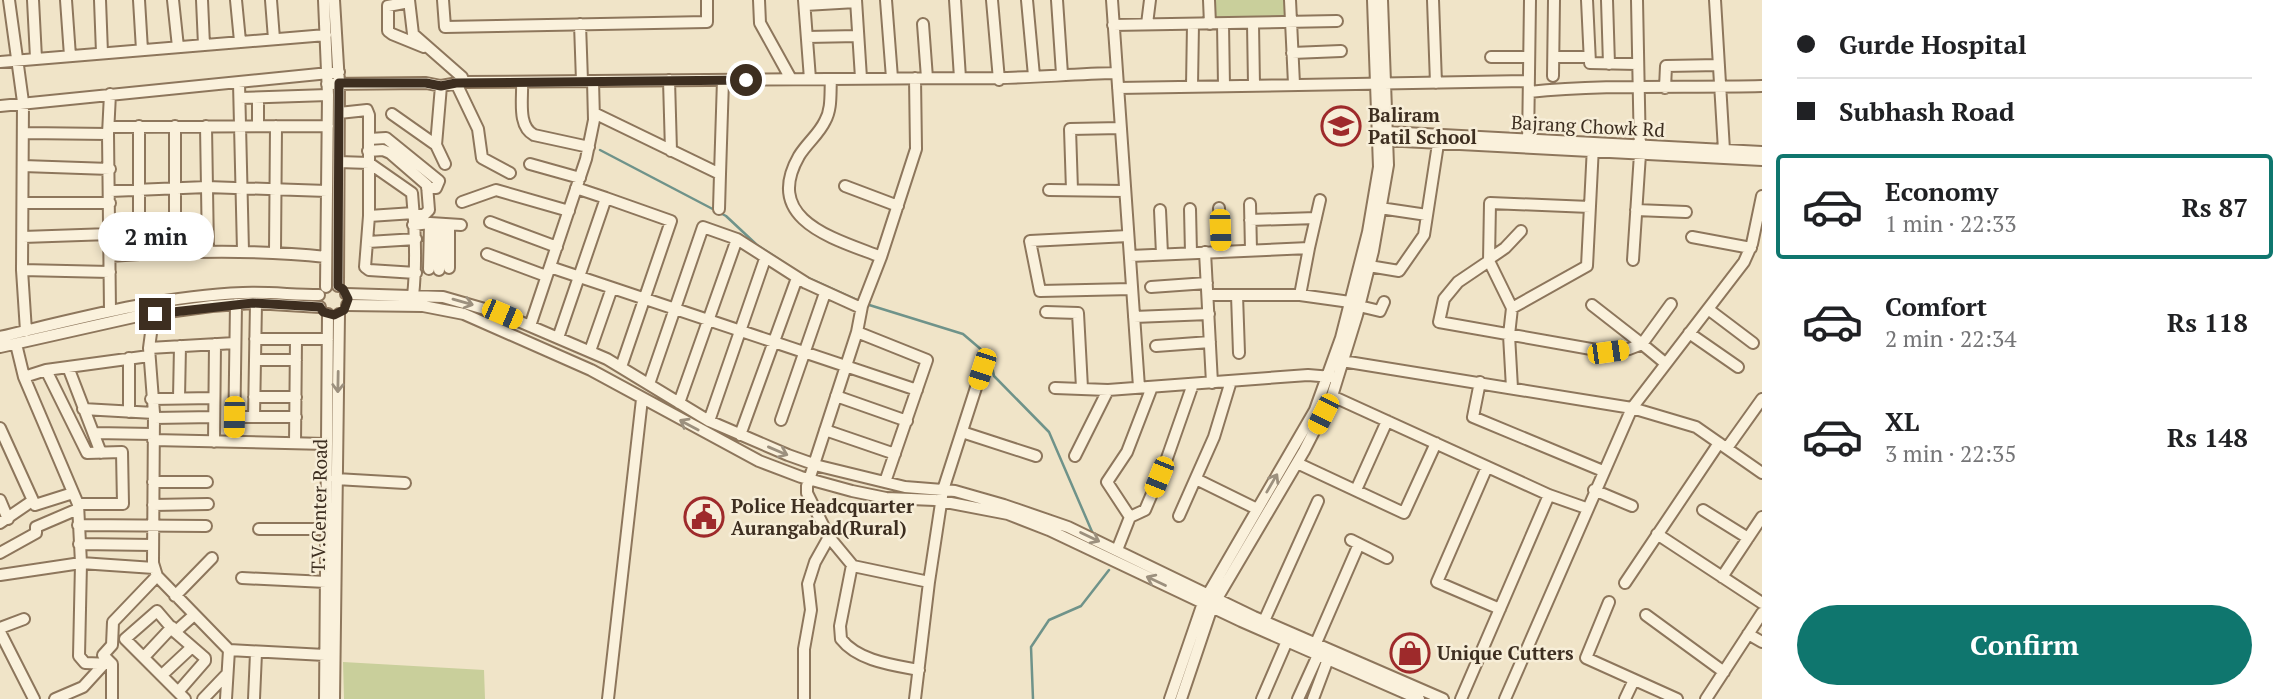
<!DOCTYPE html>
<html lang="en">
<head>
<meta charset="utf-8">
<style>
	body { margin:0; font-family:"PT Serif",serif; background:#f6f6f6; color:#202124; height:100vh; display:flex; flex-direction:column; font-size:26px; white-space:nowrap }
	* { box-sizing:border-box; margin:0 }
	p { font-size:23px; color:#757577 }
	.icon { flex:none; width:38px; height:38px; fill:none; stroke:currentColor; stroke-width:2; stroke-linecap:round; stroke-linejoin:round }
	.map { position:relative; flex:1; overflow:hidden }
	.side { display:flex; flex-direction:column; background:#fff; width:525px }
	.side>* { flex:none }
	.top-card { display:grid; align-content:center; height:154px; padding:0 35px; background:#fff }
	.end { position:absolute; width:32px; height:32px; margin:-16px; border:9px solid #3d2e20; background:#fff; box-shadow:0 0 0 4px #fff }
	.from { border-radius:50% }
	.bubble { position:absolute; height:49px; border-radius:24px; background:#fff; box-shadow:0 4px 10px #0003; font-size:23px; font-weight:800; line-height:49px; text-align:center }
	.car { position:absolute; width:21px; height:42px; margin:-21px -10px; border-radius:9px; box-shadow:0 0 5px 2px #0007; background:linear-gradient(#f5c518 24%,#345 0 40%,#f5c518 0 76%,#345 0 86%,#f5c518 0) }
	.top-card b { display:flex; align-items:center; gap:24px; height:66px; font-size:26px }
	.top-card b+b { border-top:2px solid #e0e0e0 }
	.top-card i { width:18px; height:18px; background:#202124 }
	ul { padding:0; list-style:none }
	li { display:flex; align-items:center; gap:21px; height:105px; margin:0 14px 10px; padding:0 21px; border:4px solid transparent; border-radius:7px }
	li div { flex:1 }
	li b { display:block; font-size:26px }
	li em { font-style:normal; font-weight:800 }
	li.current { border-color:#0f766e }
	li>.icon { width:63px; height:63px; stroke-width:1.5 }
	.button { display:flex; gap:14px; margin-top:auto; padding:14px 35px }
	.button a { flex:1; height:80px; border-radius:42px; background:#0f766e; color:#fff; font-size:28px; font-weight:800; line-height:80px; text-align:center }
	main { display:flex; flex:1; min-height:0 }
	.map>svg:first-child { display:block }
	.green { fill:#c9cf9b }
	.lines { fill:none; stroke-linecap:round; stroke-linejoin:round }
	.stream { stroke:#6f938a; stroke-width:2.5 }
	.minor-casing { stroke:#8d765c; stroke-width:14 }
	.minor { stroke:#faf1dc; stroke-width:10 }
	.oneway { stroke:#9c907e }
	.route { stroke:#3d2e20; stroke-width:9 }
	.labels { text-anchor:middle; stroke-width:5; stroke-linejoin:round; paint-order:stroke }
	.poi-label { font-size:19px; font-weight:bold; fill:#3d2e20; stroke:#f7eed8; text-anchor:start }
	.street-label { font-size:19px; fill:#3d2e20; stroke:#f7eed8 }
</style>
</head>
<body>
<main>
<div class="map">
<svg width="1762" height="699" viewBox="0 0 1762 699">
	<rect width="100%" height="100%" fill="#f0e4c8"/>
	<path class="green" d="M1212,0H1287L1288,21H1213Z
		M343,662L484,670L485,699H344Z"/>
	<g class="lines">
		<path class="stream" d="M600,150L726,216L757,245L806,277L859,301
			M866,304L963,334L990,357L994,376L1049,432L1093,534
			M1033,699L1031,647L1049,620L1081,606L1109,570"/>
		<g class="minor-casing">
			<path id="minor" d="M9,0L23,102L22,270
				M33,0L36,58
				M66,0L70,56
				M100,0L102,53
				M139,0L142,50
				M173,0L178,47
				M202,0L204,45
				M236,0L240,41
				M271,0L274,39
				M324,0L328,95L326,287
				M334,0L339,83L338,286
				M409,0L413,34L462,77L464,82
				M443,0L445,27L707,22V0
				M759,0L760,23L791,79
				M804,0L810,79
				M856,0L861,78
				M886,0L892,78
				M955,0L960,78
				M992,0L999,80
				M1027,0L1034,76
				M1057,0L1062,74
				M1112,0L1139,387
				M1209,0L1210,24
				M1290,0L1294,84
				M1433,0L1436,83
				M1587,0L1590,63L1637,64
				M1607,0L1609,64
				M1715,0L1724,150
				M409,2L388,6V31L392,34L424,47
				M805,5L856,2
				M580,24L582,81
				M923,24L927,78
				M1147,24L1150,0
				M1223,24L1224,86
				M1253,24L1254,85
				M1113,25L1337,21
				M807,37L858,36
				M1292,53L1341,51
				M1491,57H1529
				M1554,57H1589
				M0,62L326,35
				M1553,76L1554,0
				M831,79C830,93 832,109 825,121C819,134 807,143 799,156C762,221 836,239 881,257
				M669,80L671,151
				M522,82C523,99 517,126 534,135L589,147
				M239,83L243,251
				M456,83L478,129L482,158L510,173
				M327,84L426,83L441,86L464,82L960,78C1012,80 1064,74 1116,73
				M1192,86L1193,24
				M1118,88L1529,81
				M1665,88L1666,66L1719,65
				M1529,92C1606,84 1684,88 1762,86
				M240,98L328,95
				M0,106L339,72
				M339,113L367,110L369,115V216L365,267L369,270L416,273
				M594,113L720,174L723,80
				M392,114L436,145L445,164
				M175,126V252
				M206,126L208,251
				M258,126V98
				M109,127L328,126
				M25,133L108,134
				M1383,134L1387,132L1762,152
				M369,139L386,138L439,181L436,188H427
				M1384,140L1762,160
				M436,145L441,86
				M1528,146L1530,0
				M368,151L383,150L390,153L427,185L429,210L424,215H413
				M339,162L369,163L412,193C415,227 417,261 413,296
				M530,164L580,178
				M23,166L110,169
				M845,186L898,206
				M1049,190L1125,191
				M1072,190L1070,129L1121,128
				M110,191L207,187L327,191
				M606,198L671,221L621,367
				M462,202L496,190L569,211
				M24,203H110
				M1250,204L1251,250
				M1219,208L1221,252
				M1380,208L1427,215
				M719,209L720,174
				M1190,209L1191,253
				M1160,210L1162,254
				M1636,210L1686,212
				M369,216L414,213
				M1250,220L1316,218
				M490,222L557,247
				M413,225L430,223L461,225
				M449,225V268
				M1128,236L1030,241L1040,291L1132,289
				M23,237L110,234
				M1692,237L1751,248
				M737,239L806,283L861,308
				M368,242L416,239
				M1309,248L1320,200
				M275,251L276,126
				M1205,252L1212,383
				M139,254V126
				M487,254L546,276
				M110,256C182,251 254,249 326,257
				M1130,256L1309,248L1300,295
				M1489,259L1505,248L1521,231
				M1633,260L1640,154L1637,0
				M1489,261L1458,282L1444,299L1439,322L1608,352L1629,349L1642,344L1665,363
				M1369,266L1399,271L1424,235L1438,144
				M550,267L917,390
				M429,269L430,223
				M439,270V225
				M1151,287L1207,283
				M346,294L443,297L502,314L607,359L709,421L788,455L819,466L905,487L955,491L1004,505L1068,527L1254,617L1443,699
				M1208,295H1300L1350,302
				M1237,295L1239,353
				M155,303L149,348L154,413L153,563L157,576L229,650L325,655
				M347,305L423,306L464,314L591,370L759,461L801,477L852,491L886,498L935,500L1008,514L1049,530L1241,621L1419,699
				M1592,305L1642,344L1671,304
				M1359,306L1380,311L1384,302
				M1512,308L1587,266L1593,146
				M1708,309L1753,343
				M110,311L108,134L110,94
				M1046,312L1078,313L1082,388
				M1134,317L1209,314
				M530,326L586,159L594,120L593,81
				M26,331L22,270L110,272
				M857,332L927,360L885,482
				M1689,333L1738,367
				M0,337C80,318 161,296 243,293C268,292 294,295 319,295
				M558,338L606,198L576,188
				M255,339H328
				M16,344L24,377L78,504L81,563L79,656L85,663L112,664V699
				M1156,346L1210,342
				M0,347L138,316L212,306L253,303L320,307
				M149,348L235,343
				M590,351L612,288
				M129,358V412
				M255,360H296
				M1336,360L1632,408L1696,427L1762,473
				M68,367L101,453
				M46,370L87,453L122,452L123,504H78
				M24,377L46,370L149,356
				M1480,382L1473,417L1603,471
				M649,384L703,227L737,239L679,403
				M1152,387L1127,452L1107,482L1130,517L1145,510L1166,461L1193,384
				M1055,388L1108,390L1308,375L1332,377
				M1512,388L1509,335L1512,308L1489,261L1490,203L1590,207
				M836,396L907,421
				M1332,396L1549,495L1586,508
				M254,397H296
				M179,398L180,346
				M151,399L214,398
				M83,409L154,413
				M234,417H296
				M254,417L256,303
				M154,418L214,417
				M781,420L825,293
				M709,421L765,259
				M0,428L35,505L73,493
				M825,430L895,454
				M962,432L1036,456
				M94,433L153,434
				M740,435L797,278
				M153,440L327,444
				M214,442L215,344
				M234,442L236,304
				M295,443L296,339
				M1727,448L1762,399
				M1075,456L1108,390
				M1297,463L1404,513L1436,443
				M1487,467L1437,582L1500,609
				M336,479L405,483
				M1196,479L1257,509
				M153,482H207
				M1356,490L1387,421
				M1594,490L1632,506
				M0,500L8,519
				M153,505L208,504
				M1703,510L1748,538
				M1179,516L1214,437L1231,381
				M0,523L32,501
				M78,525L206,526
				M259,529H326
				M1657,534L1762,603
				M829,537L853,566L929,582
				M1351,540L1387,558
				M79,544L153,545
				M1117,550L1130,517
				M0,553L36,533V527L78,509
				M852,565L840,626L841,639C858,661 893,665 919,670
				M0,575L81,563L154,568
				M1722,577L1762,517
				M242,578L326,582
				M1625,583L1719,443
				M175,596L212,558
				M1609,602L1586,658L1677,699
				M1646,615L1724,672
				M1264,621L1318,501
				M0,628L24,619
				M0,632L34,699
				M175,632L194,615
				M1748,634L1762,642
				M1316,643L1359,544
				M144,657L172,627
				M112,664L103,655L112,645L113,622L157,576
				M162,675L192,647
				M178,692L205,661V658L175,632L157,611L125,639L185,699
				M55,699L83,687L104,664
				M203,699L226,675
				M226,699L229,650
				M254,699L256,653
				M325,699L328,314
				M334,699L339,314
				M608,699L642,399
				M804,699V649L811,610L808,584L815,562L829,537L807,493V486L857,332L862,306L881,257L916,149L915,78
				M915,699L929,582L943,490L982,369
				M1170,699L1203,603L1315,410L1341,338L1368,232L1379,167L1373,0
				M1181,699L1212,607L1304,451L1332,396L1357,315L1373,251L1388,165L1382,0
				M1262,699L1287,641
				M1298,699L1318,655
				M1313,699L1328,659
				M1461,699L1549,495
				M1505,699L1632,408L1744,262L1752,244L1762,196
				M1625,699L1634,680
				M1706,699L1762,613"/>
		</g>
		<use href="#minor" class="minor"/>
	</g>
	<defs><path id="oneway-shaft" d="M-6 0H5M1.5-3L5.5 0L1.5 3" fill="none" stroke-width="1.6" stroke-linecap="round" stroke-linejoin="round" transform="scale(1.75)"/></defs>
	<g class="oneway">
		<use href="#oneway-shaft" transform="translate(463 302) rotate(16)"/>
		<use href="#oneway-shaft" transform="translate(338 382) rotate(91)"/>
		<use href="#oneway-shaft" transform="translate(689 425) rotate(-152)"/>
		<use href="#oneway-shaft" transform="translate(778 451) rotate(23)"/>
		<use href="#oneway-shaft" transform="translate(1272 483) rotate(-60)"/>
		<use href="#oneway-shaft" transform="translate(1090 537) rotate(26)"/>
		<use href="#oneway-shaft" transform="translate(1156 581) rotate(-155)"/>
	</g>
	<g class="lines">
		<path class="route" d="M155,314L253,303L320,307L323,312L334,315L344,310L348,299L343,289L338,286L339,83H426L441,86L456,83L746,80"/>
	</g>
	<defs>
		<g id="school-ring" transform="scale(2.0125)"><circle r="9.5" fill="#f7eed8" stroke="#9e2a2b" stroke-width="1.5"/><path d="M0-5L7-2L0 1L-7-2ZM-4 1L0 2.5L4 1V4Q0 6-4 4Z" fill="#9e2a2b"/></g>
		<g id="civic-ring" transform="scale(2.0125)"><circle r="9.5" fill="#f7eed8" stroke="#9e2a2b" stroke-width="1.5"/><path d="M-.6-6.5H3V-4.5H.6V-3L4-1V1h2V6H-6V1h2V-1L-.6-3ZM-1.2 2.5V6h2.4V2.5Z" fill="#9e2a2b"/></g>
		<g id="shop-ring" transform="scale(2.0125)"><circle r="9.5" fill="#f7eed8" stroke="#9e2a2b" stroke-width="1.5"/><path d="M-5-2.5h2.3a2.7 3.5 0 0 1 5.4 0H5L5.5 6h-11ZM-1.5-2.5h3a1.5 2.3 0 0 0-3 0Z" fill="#9e2a2b"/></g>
	</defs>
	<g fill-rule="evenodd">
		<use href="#school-ring" x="1341" y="126"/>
		<use href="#civic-ring" x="704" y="517"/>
		<use href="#shop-ring" x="1410" y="653"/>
	</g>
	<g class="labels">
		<g class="poi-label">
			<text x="1368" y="122">Baliram<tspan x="1368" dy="22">Patil School</tspan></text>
			<text x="731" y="513">Police Headcquarter<tspan x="731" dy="22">Aurangabad(Rural)</tspan></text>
			<text x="1437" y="660">Unique Cutters</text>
		</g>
		<g class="street-label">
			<text transform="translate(1588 126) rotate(3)" y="7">Bajrang Chowk Rd</text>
			<text transform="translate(319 506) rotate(-89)" y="7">T.V.Center Road</text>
		</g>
	</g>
</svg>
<i class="end from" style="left:746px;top:80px"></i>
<i class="end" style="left:155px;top:314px"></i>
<div class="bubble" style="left:98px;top:212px;width:116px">2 min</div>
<i class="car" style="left:1220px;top:230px;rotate:178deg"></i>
<i class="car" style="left:502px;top:314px;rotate:113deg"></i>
<i class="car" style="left:1608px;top:352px;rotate:82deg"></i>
<i class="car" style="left:982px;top:369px;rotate:198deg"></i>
<i class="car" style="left:1323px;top:414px;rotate:207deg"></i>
<i class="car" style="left:234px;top:417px;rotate:181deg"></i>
<i class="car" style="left:1159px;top:477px;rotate:202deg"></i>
</div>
<section class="side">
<div class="top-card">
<b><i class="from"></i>Gurde Hospital</b>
<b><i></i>Subhash Road</b>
</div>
<ul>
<li class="current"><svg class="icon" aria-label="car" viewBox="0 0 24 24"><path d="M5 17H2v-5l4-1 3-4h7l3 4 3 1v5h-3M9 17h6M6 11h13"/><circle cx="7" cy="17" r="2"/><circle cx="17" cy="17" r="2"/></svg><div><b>Economy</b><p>1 min · 22:33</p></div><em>Rs 87</em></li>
<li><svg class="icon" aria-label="car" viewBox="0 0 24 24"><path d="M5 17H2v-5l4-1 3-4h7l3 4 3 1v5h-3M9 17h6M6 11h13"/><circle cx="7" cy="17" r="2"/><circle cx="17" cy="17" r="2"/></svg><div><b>Comfort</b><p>2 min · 22:34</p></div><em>Rs 118</em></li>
<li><svg class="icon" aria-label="car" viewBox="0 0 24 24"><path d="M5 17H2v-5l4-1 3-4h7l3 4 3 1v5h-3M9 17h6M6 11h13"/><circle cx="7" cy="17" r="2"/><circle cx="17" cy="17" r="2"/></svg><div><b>XL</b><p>3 min · 22:35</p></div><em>Rs 148</em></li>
</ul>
<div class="button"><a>Confirm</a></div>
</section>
</main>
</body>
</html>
